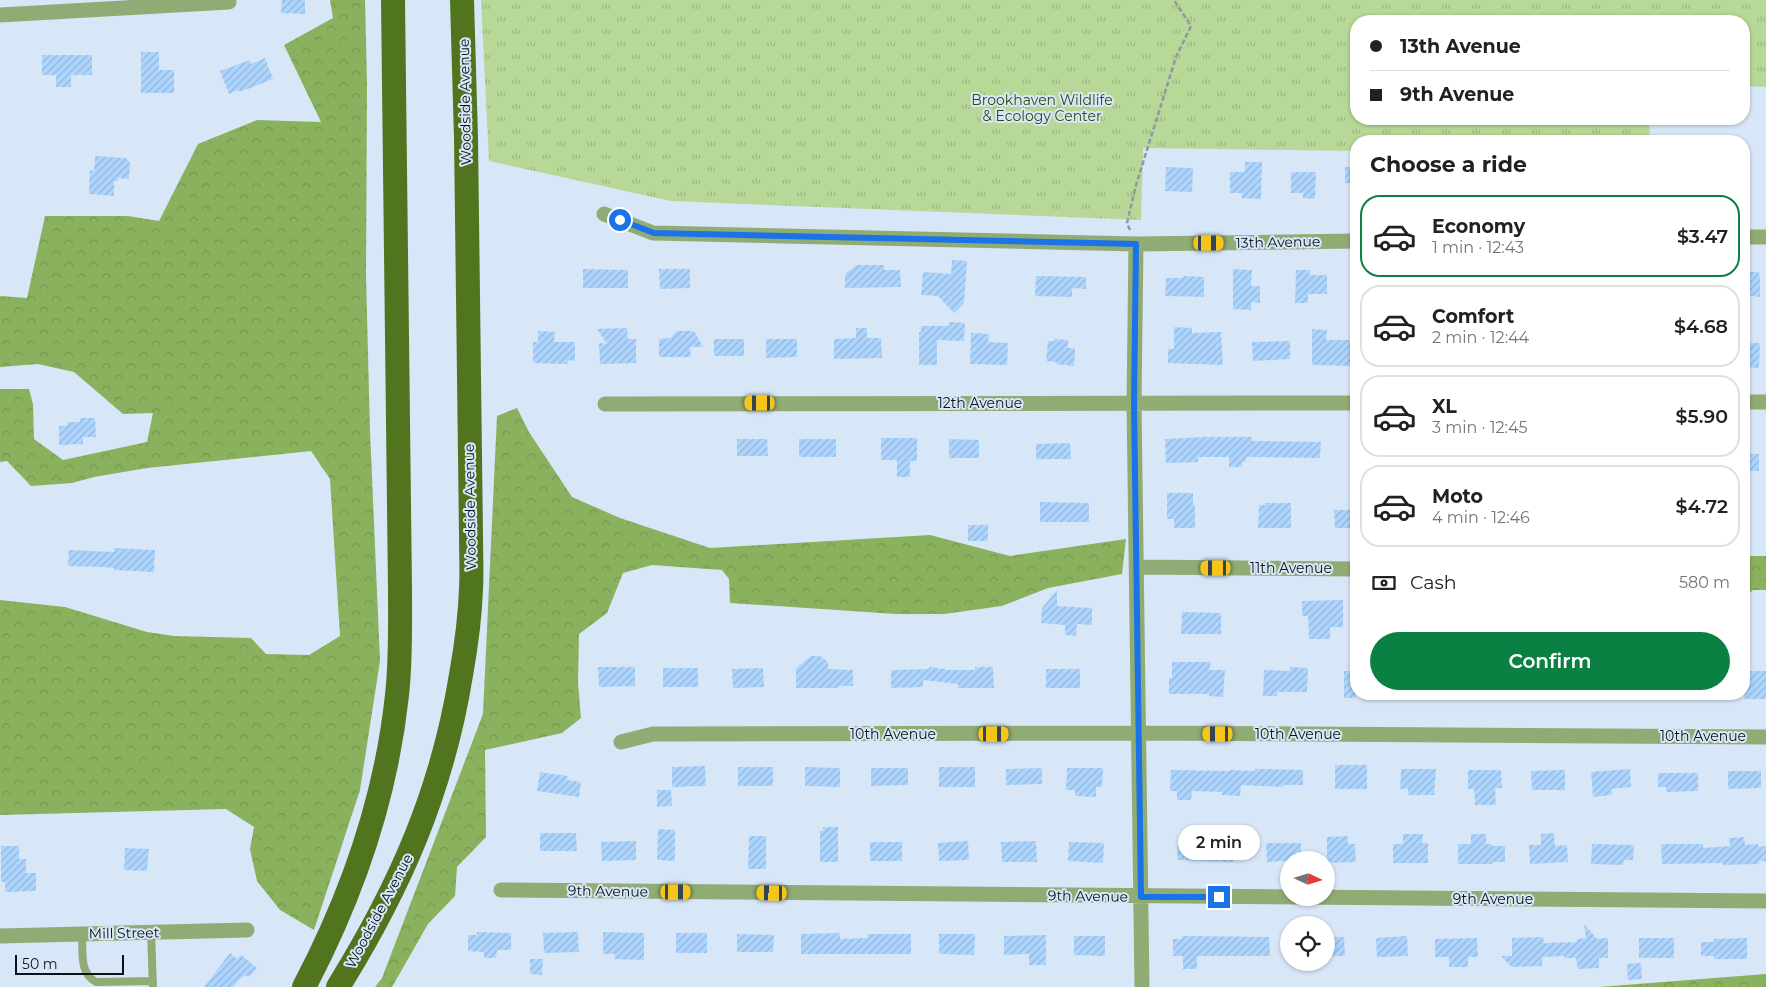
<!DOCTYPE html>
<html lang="en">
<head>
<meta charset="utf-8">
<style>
	body { margin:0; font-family:Montserrat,sans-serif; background:#f6f6f6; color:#202124; height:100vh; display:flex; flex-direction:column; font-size:19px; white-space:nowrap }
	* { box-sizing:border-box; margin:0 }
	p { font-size:16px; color:#757577 }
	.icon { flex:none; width:28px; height:28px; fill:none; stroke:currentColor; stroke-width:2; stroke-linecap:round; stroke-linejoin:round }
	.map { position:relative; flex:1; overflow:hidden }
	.details { position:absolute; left:1350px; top:135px; width:400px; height:565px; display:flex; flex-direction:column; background:#fff; border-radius:20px; box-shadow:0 1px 4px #0004 }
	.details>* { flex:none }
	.banner { position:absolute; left:1350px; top:15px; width:400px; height:110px; border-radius:20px; box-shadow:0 1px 4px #0004; display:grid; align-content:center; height:110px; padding:0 20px; background:#fff }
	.needle { width:32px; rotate:94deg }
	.fabs { position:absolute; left:1280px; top:851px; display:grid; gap:10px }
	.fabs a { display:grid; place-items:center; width:55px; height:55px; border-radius:50%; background:#fff; box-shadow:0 1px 4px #0004; font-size:25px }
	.scale { position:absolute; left:15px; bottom:12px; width:109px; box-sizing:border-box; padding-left:5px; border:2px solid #0c1116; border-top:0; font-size:14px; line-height:18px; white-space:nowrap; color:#0c1116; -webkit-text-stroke:4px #d8e7f8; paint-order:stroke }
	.end { position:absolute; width:22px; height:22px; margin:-11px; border:6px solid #1a73e8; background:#fff; box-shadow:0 0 0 2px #fff }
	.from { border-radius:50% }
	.bubble { position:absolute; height:35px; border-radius:18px; background:#fff; box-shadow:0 1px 4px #0004; font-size:16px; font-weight:600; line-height:35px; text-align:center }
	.car { position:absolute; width:15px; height:30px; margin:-15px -8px; border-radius:6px; box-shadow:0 0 4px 1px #0007; background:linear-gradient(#f5c518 24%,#345 0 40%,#f5c518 0 76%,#345 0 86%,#f5c518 0) }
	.banner b { display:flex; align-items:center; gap:18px; height:48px; font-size:19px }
	.banner b+b { border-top:1px solid #e0e0e0 }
	.banner i { width:12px; height:12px; background:#202124 }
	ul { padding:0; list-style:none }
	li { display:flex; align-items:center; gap:15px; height:82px; margin:0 10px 8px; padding:0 10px; border:2px solid #e0e0e0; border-radius:20px }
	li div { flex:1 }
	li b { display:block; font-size:19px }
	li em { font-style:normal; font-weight:600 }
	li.active { border-color:#0b8043 }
	li>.icon { width:45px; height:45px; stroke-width:1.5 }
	h2 { padding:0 20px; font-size:22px; line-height:60px }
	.pay { display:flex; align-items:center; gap:12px; height:55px; padding:0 20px; font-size:19px }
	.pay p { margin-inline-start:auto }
	.button { display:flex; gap:10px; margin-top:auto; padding:10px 20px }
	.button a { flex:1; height:58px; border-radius:30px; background:#0b8043; color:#fff; font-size:20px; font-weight:600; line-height:58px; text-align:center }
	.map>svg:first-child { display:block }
	.forest { fill:url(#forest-crowns) }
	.park { fill:url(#park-tufts) }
	.building { fill:url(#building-hatch) }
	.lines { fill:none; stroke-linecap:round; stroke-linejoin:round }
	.path { stroke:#8d99a5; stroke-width:2.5; stroke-dasharray:5 2.5; stroke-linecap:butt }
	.service { stroke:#91ab75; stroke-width:8 }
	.minor { stroke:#91ab75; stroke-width:15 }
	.primary { stroke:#51751e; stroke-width:24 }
	.route { stroke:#1a73e8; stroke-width:6 }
	.labels { text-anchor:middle; stroke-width:4; stroke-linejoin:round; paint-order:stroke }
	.park-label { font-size:14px; fill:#30490d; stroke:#d8e7f8 }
	.street-label { font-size:14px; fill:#0c1116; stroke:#d8e7f8 }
</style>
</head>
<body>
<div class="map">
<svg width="1766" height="987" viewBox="0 0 1766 987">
	<defs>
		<pattern id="forest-crowns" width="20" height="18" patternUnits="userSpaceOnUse" patternTransform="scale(1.25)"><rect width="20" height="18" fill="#8ab15e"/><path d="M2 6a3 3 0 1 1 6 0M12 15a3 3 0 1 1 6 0" fill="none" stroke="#769751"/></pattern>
		<pattern id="park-tufts" width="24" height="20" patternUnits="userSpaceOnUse" patternTransform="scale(1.25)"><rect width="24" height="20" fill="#b7d896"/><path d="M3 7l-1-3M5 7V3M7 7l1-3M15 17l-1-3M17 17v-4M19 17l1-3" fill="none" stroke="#9cb881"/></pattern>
		<pattern id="building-hatch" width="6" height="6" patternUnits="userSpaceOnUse" patternTransform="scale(1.25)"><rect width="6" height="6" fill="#add5fe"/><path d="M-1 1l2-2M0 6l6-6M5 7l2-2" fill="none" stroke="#94b6d9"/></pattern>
	</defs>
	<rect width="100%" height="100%" fill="#d8e7f8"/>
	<path class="forest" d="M330,0H365L367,84L366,276L370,431L380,661L360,790L314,930L280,910L257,881L250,849L254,827L226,809L0,815V600L65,607L147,632L174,636L251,638L266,654L309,655L340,636L330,479L311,451L147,468L94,477L72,483L31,486L7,461L0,462V389H29L33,404L34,439L63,460L147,442L153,413L123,414L74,372L38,364L0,367V296L27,298L45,216H128L159,221L198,144L257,120L321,122L284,45L333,18Z
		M517,408L529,432L572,497L620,518L710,548L930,535L1010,556L1126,539L1122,574L1048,588L1002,606L944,614H896L730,603L729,579L722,570L652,565L623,573L607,613L579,634L578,683L581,718L562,733L485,750L486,837L457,867L455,896L428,924L392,987H375L382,978L483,714L497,416Z
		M1744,556H1766V590H1753L1744,598Z
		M1766,974V987H1599Z"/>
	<path class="park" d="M481,0H1766V87L1744,86V21H1356V119H1649L1650,141H1356V151L1143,148L1141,220L671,201L489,161Z"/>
	<path class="building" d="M282,0H305V14L281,13Z
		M141,52H159V70H174V93H141Z
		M42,55H92V75H71V87H56V75H42Z
		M265,58L273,79L240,92L239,90L229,94L220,71L250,60L251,64Z
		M95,156L126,158L130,163L129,179L118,178V181H114V196L89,194L90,170L94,171Z
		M1245,162H1262L1261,199L1242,198V193H1230V172H1245Z
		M1166,167L1193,168L1192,192L1165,191Z
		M1345,167H1356V183H1345Z
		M1291,172H1316L1315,199L1303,198V193H1291Z
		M952,260L967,261L964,303L954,313L938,296L921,295L923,272L951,274Z
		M856,265H884V270H900L901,287L845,288V274Z
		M583,269L628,270V288H583Z
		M659,269H690V288L660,289Z
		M1233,269L1252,270L1251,286H1260V303L1251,302V310L1233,309Z
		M1296,270H1310L1309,275H1327V294H1308V303H1295Z
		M1744,272H1759V276H1760V297L1744,295Z
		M1036,276L1086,277V289L1072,288V297L1035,296Z
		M1183,276L1204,277V297L1165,296L1166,278H1183Z
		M949,322L965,323L964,341L937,340V365H919V332H921V326H949Z
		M1174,327L1192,328V333L1221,332L1223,365L1168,363V349H1174Z
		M627,328L628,339H636V363L600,364L599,343L607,344L597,329Z
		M856,328H867V338H881L882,358L834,359V339L856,338Z
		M1312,329L1327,330L1326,340H1353V366L1312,365Z
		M538,331L555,332L554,342H575V361L568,360L567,364L533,363V342H538Z
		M677,331H694L703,347H690L691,357H659V339L670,338Z
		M971,333L989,334L988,342L1008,343L1007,365L970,364Z
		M714,339H744V356H714Z
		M766,339H797V357L766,358Z
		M1055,339L1068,340V348H1075L1074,366L1056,364L1057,362L1046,361L1048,341H1055Z
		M1290,341V359L1253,361L1252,342Z
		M1744,343H1760L1759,368L1744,367Z
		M80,418H95L96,437H83V444L59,445V426H67V422H80Z
		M1205,437H1252V441L1321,442L1320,458L1246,457V462H1242V467H1229V457H1198V462L1166,463L1165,439Z
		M881,438H917V461H910V477H897V460H881Z
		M737,439H767L768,456H737Z
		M799,439H836V457H799Z
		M949,439L979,440V458H949Z
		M1070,443L1071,459H1036V444Z
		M1744,453L1759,454V471H1744Z
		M1167,493H1193V505H1195V528H1174V519H1167Z
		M1040,502L1089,503V522H1040Z
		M1266,503H1291V528H1258L1259,505H1266Z
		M1334,510H1356V528H1335Z
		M968,525H988V541H968Z
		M114,548L155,550L154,572L114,570V568L103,567L68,566L69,550L114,552Z
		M1057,590V606L1092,608V625L1077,624L1076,636L1065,635V625L1041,623L1042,608Z
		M1343,600V627H1330V639H1309L1308,616H1302V601Z
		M1182,612L1221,613V634H1181Z
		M811,656H820L828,662V669L853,670V686H839V688H796V668Z
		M1172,662H1211L1209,670H1225L1223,697L1209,696V694H1169V678H1172Z
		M598,667H635V686L599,687Z
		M929,667L945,669V670H975V667H993L994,688H958V684L923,680V687L891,688V670L929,669Z
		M1290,667L1308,668L1307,692H1277V696H1263L1264,670L1290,671Z
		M663,668H698V687H663Z
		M763,668L764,687L733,688L732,669Z
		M1046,669H1080V688H1046Z
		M1344,671H1356V698H1344Z
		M1744,671H1766V699H1744Z
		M1335,765H1367V789H1335Z
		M705,766L706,786L672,787V767Z
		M738,767H773V786H738Z
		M805,767L840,768V787L805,786Z
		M939,767H975V787H939Z
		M871,768H908V785L871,786Z
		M1042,768V784L1006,785V769Z
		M1067,768H1103L1102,787H1096V797L1075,796V790H1066Z
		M1255,769L1303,770V785H1283V787L1241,785L1240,796L1222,795V792L1192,791L1191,800H1177V791H1170L1171,770L1223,771H1230V770L1255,771Z
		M1401,769H1436L1434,795H1408V789H1400Z
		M1630,769L1631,787L1611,789L1612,795L1593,797L1591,772Z
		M1468,770H1501L1502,788H1495L1496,805H1475L1474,789H1468Z
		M1565,770V790H1532L1531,771Z
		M1728,771H1761V788L1728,789Z
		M540,772L568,776L567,780L581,782L579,797L537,791Z
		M1658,773H1698V791L1666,792V787H1658Z
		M657,790H671L672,806L657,807Z
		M823,827H838V862H820V831H823Z
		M658,829L675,830V861L657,860Z
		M540,833H576L577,851H540Z
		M1554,833L1555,846L1567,845L1568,862L1530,864L1529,845H1541V834Z
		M1403,834H1423L1422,843H1428V863H1393V844H1403Z
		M1471,834H1486V844H1492V846H1505V862H1492L1493,864H1458V844H1471Z
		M749,836H766V869H748Z
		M1348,836V844H1355L1356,862L1327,863V837Z
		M1744,837L1745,845L1758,844L1759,847L1766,846V861H1759V864L1723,865V863L1662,864L1661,844H1703V848L1730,846L1729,838Z
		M636,841V860L602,861L601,842Z
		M968,841L969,860L939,861L938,843Z
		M1036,841L1037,862H1002L1001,842Z
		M870,842H902V861H870Z
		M1069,842L1104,843L1103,863L1068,861Z
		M1198,842L1233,843V862L1177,860L1178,843L1198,844Z
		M1266,843H1301V860L1267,862Z
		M1592,844L1634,845L1633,860H1624L1623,865L1591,864Z
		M1,846H19V859H26V873H36V891L5,892V882H1Z
		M125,848L149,849L147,871L124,870Z
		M1584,924L1597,939L1608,938V958H1599V968L1578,969L1576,958H1564V956L1542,957V966L1512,967L1501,956H1512V938L1543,937L1544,943L1577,942V939L1586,938Z
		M477,932L511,933V950H497L496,958H484V952L468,951V935H477Z
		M578,932L579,952L544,953L543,933Z
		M603,932L644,933V960L615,959V954H603Z
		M676,933H707V953H676Z
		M840,933V939L868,938V934H911V954H801V934Z
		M737,934L774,935L773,952H737Z
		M939,934H975L974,955L939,954Z
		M1046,935V965H1029V954L1004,955V936Z
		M1074,936H1105V956L1074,955Z
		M1182,936L1269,937L1270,956H1197V969H1183V956H1173V939H1182Z
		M1407,936L1408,956L1377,957L1376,938Z
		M1326,937H1344L1345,956H1326Z
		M1477,938L1478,957H1468V967H1449V957H1435V939Z
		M1639,938H1674V958H1639Z
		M1747,938V959H1714V956H1701V942H1714V939Z
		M230,953L237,959L241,955L257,968L249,977L246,975L244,977L243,976L233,987H204Z
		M530,959H543L542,975L530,974Z
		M1641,963L1642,979L1628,980L1627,964Z"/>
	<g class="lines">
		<path class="path" d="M1130,230L1127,223L1136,185L1176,57L1191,26L1174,0"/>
		<path class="service" d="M151,932L153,987
			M82,934C83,951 79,973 96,982L153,981"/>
		<path class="minor" d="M0,15L229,2
			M604,214L653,233L1136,244L1356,241
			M1744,237H1766
			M1136,244L1134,403L1142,987
			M1744,402H1766
			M605,404L1356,403
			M1137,567L1356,569
			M621,742L653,734H663L1140,733L1766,737
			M501,890L1766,901
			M0,936L247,930"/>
		<path class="primary" d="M304,987C352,896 386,799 397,695C401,660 400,624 400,589L393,0
			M338,987C400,887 442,792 461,675C466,647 470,618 471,589C472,571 471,553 471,535L466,138L462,0"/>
	</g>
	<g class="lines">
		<path class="route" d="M620,220L654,233L1136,244L1134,403L1141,897H1219"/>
	</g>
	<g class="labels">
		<g class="park-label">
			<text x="1042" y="105">Brookhaven Wildlife<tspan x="1042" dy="16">&amp; Ecology Center</tspan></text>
		</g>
		<g class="street-label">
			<text transform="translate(465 102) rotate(-91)" y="5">Woodside Avenue</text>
			<text transform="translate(1278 242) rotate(-1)" y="5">13th Avenue</text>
			<text x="980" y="408">12th Avenue</text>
			<text transform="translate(470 507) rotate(-91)" y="5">Woodside Avenue</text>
			<text x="1291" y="573">11th Avenue</text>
			<text x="893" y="739">10th Avenue</text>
			<text x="1298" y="739">10th Avenue</text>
			<text x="1703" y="741">10th Avenue</text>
			<text transform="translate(608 891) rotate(1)" y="5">9th Avenue</text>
			<text transform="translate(1088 896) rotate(1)" y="5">9th Avenue</text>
			<text x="1493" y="904">9th Avenue</text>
			<text transform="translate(379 911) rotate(-62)" y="5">Woodside Avenue</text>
			<text transform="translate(124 933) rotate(-1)" y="5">Mill Street</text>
		</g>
	</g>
</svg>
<div class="fabs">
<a><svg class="needle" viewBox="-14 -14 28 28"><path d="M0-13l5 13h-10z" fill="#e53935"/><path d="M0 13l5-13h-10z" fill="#757577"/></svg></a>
<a><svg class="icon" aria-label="locate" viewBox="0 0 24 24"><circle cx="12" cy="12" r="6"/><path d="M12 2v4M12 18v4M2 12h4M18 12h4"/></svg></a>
</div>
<div class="scale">50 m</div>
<i class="end from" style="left:620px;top:220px"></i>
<i class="end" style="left:1219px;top:897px"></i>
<div class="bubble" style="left:1178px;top:825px;width:82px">2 min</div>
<i class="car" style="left:1209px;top:243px;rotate:90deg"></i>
<i class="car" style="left:760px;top:403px;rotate:270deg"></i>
<i class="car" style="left:1216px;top:568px;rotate:270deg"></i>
<i class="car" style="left:994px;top:734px;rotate:90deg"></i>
<i class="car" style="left:1218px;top:734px;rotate:270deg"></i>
<i class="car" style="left:676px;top:892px;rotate:90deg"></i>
<i class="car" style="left:772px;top:893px;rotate:271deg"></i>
<div class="banner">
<b><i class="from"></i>13th Avenue</b>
<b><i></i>9th Avenue</b>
</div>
<section class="details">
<h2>Choose a ride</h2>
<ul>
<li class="active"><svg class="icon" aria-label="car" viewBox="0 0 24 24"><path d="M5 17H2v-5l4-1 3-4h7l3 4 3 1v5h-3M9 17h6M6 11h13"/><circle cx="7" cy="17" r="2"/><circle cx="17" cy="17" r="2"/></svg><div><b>Economy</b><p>1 min · 12:43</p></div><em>$3.47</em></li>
<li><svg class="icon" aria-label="car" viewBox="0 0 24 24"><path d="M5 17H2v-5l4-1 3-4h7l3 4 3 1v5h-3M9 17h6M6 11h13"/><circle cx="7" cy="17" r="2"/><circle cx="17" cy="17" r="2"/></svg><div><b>Comfort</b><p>2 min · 12:44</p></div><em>$4.68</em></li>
<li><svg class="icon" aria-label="car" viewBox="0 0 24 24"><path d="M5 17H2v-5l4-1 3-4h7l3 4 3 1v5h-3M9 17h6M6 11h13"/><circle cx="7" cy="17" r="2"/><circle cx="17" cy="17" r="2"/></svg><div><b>XL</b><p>3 min · 12:45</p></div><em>$5.90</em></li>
<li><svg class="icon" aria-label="car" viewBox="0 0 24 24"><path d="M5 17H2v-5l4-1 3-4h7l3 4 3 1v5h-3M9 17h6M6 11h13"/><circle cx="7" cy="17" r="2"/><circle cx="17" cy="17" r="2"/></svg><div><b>Moto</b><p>4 min · 12:46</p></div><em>$4.72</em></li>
</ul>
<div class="pay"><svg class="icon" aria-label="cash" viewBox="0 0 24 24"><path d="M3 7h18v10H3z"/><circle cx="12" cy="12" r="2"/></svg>Cash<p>580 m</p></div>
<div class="button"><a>Confirm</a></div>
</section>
</div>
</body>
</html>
